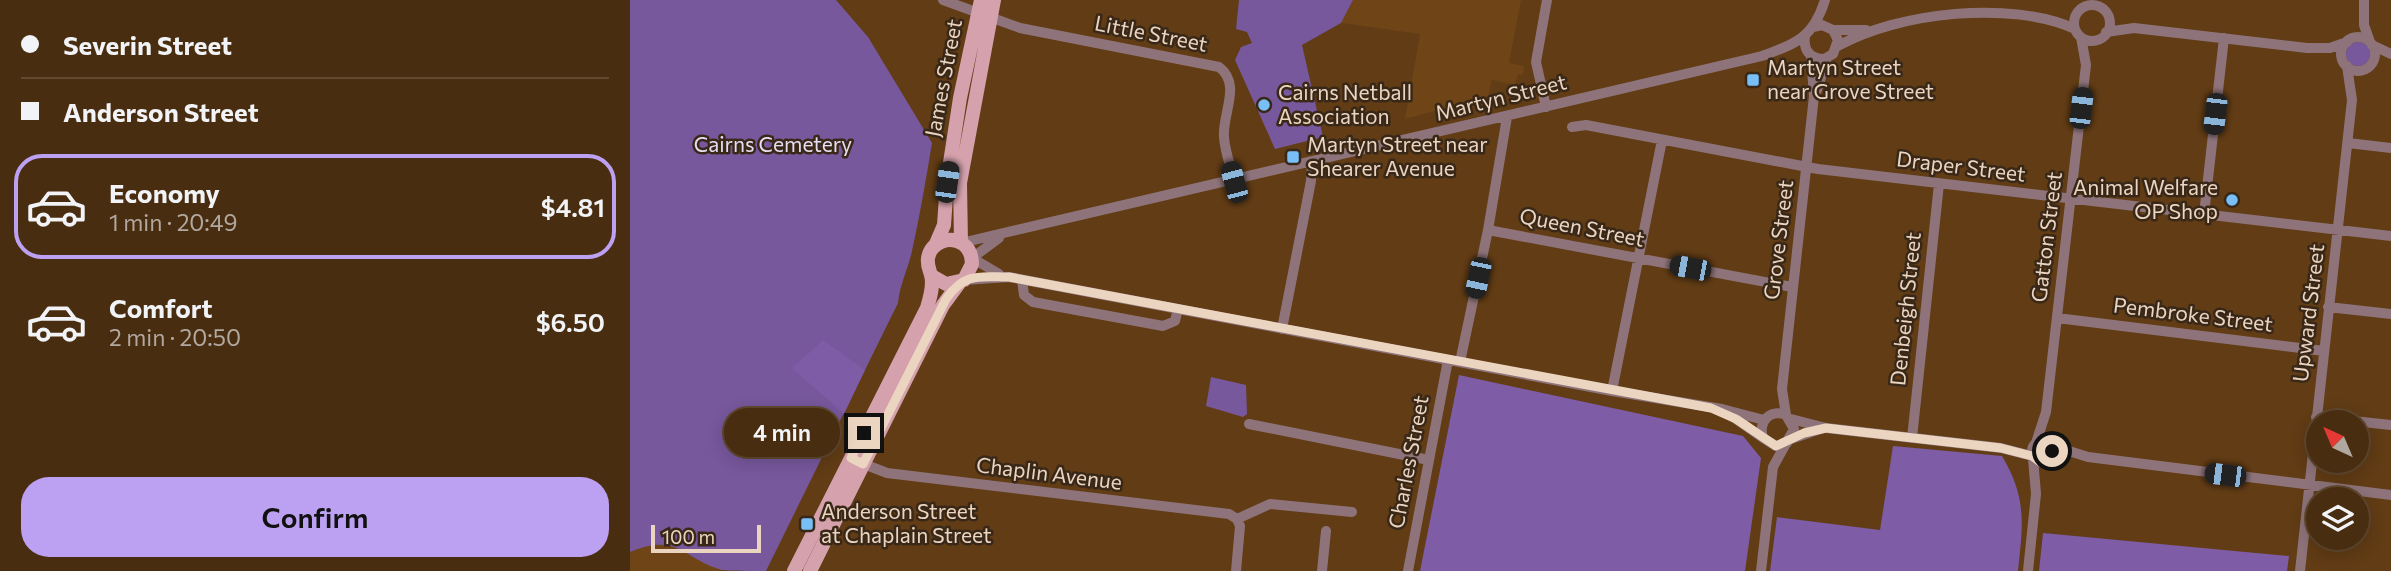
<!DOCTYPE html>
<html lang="en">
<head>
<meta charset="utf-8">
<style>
	body { margin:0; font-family:Commissioner,sans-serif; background:#53391e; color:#f1f3f6; height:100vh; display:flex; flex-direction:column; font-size:26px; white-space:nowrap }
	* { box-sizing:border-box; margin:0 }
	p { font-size:23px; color:#b1a89f }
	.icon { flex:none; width:38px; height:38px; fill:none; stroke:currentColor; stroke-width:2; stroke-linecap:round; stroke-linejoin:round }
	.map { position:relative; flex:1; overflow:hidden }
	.sheet { display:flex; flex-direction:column; background:#492d10; width:630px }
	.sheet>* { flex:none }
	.hud { display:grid; align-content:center; height:154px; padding:0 21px; background:#492d10 }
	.needle { width:46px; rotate:316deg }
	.fabs { position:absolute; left:1676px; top:410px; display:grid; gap:14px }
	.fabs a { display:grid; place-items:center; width:63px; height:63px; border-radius:50%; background:#492d10; box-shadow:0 4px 18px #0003,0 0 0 2px #614930; font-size:35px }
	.scale { position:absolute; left:21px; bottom:18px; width:110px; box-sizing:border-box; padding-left:7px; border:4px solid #ebd5c1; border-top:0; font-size:19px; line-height:24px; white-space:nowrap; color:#ebd5c1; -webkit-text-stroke:5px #392818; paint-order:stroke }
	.end { position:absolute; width:32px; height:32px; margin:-16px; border:9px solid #ebd5c1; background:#111; box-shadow:0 0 0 4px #111 }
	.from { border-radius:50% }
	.bubble { position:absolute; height:49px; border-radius:24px; background:#492d10; box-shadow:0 4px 18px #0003,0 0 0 2px #614930; font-size:23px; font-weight:600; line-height:49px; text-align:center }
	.car { position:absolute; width:21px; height:42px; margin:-21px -10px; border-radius:9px; box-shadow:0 0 5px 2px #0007; background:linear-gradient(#222 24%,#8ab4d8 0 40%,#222 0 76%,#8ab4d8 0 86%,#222 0) }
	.hud b { display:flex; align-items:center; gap:24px; height:66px; font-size:26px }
	.hud b+b { border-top:2px solid #614930 }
	.hud i { width:18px; height:18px; background:#f1f3f6 }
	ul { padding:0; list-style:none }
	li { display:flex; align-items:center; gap:21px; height:105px; margin:0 14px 10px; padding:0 7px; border:4px solid transparent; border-radius:28px }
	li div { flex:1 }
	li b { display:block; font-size:26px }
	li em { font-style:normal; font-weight:600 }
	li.active { border-color:#bca0f2 }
	li>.icon { width:63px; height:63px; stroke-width:1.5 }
	.action { display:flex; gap:14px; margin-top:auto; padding:14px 21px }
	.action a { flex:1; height:80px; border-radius:28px; background:#bca0f2; color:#111; font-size:28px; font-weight:600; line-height:80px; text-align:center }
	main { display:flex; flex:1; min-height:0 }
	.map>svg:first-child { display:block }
	.built { fill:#6f4416 }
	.green { fill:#77589c }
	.forest { fill:#7e5ca6 }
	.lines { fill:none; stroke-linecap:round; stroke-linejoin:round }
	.minor { stroke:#8e747a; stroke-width:10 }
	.major { stroke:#d4a1ac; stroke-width:14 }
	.route { stroke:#ebd5c1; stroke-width:9 }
	.poi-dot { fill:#78bff7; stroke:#392818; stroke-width:2.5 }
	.labels { text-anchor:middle; stroke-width:5; stroke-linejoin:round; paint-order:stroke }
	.street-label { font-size:21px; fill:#ebd5c1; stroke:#392818 }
	.poi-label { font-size:21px; fill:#ebd5c1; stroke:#392818; text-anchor:start }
	.park-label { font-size:21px; fill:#e5ddf2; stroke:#392818 }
</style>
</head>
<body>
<main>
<section class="sheet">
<div class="hud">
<b><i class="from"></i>Severin Street</b>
<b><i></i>Anderson Street</b>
</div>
<ul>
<li class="active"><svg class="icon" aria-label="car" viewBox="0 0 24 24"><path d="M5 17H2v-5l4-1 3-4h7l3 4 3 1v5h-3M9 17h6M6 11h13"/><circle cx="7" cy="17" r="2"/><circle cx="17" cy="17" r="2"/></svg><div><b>Economy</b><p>1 min · 20:49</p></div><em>$4.81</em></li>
<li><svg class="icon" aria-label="car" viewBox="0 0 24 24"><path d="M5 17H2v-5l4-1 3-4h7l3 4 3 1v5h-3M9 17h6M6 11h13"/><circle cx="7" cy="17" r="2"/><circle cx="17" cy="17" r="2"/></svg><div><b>Comfort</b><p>2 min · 20:50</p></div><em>$6.50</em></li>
</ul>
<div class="action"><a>Confirm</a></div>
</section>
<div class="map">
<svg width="1761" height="571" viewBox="0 0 1761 571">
	<rect width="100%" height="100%" fill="#613c15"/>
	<path class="built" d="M723,0H891L879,63L894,66L893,75L888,74L885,85L862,80L858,97L846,95L845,100L775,119L790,34L711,23Z
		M20,543L40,545L93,571H0V552Z"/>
	<path class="green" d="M0,0H206L238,37L302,143C296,179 290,215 282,251C278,269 270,284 268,303L136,571C123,571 104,571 92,570C52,558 47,532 0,552Z
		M609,0H723L711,23L672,45L693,137L645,149L605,60L611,47L622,43L617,32L606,29Z
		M1716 54a12 12 0 1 1 24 0a12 12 0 1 1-24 0Z
		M581,377L616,385L617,414L613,417L576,406Z"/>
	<path class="forest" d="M193,340L235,370L214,414L162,368Z
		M829,375L1113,436L1131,458L1115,571H790Z
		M1263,446L1372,456C1397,498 1393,524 1388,571H1140L1147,517L1250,530Z
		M1413,533L1659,556L1657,571H1409Z"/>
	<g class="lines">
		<path class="minor" d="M313,0L390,28L589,67C612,84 592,114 594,137C595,152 601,167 604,182
			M1734,0V25L1740,42
			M1444 23a18 18 0 1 1 36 0a18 18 0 1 1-36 0Z
			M1203,30H1236
			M1476,32L1504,28L1677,48H1700L1717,42
			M1175,36C1173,50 1180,59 1194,59L1203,54L1208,40L1203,30L1192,25L1183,27
			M1711 54a17 17 0 1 1 34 0a17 17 0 1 1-34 0Z
			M1742,45L1761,54
			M1208,46C1269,12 1381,0 1445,29
			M1187,90L1197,58
			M916,107L906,62L917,0
			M942,127L956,125L1188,169L1761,236
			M1718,143L1761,148
			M1574,214L1594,38
			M858,230L1162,287
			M331,243L1132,56C1167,43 1183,38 1195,0
			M342,258L369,274
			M342,258L369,238
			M334,280L379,277L982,391L1092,409L1134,420
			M392,280L394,295L403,302L533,326L545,321L548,309
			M1698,307L1761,314
			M1427,318L1694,351
			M652,329L681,181L682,164
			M830,362L858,230L877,117
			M982,391L1032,140
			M1156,415L1152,389L1184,96L1181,56
			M1103,417L1133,438
			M1686,417L1761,425
			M1161,419L1196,428L1371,448L1402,456
			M619,424L799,460
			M1282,438L1309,184
			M1161,439L1193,428
			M1402 451a10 10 0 1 1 20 0a10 10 0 1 1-20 0Z
			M1406,443L1416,412L1456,65L1451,37
			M1420,445L1458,457L1761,495
			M226,461L257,473L599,514L607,519L610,526L606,571
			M607,519L640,504L722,512
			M692,571L696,531
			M778,571L818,360
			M1131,571L1143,467L1164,429L1156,415C1140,409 1128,421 1133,438L1146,446L1157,443
			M1398,571L1406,494L1403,458
			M1670,571L1722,100L1717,66"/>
		<path class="major" d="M331,243L330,183L364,0
			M305,246L314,225L317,182L330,98L351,0
			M164,571L297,308C300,298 304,285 301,275C299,268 297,265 298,258C301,242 320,235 333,244C340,249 342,256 342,264L334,280L316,284L302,276
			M180,571L313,305L330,282"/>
	</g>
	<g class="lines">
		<path class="route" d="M234,433L221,458L233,464L316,299C335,272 349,277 379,277L1081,408L1106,419L1146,446L1174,433L1196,428L1371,448L1402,456L1410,462L1420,458L1422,451"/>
	</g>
	<g class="poi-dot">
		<rect x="1116" y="73" width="14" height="14" rx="3.5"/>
		<circle cx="634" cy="105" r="7"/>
		<rect x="656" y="150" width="14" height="14" rx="3.5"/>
		<circle cx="1602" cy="200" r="7"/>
		<rect x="170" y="517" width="14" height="14" rx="3.5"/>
	</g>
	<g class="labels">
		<g class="street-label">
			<text transform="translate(521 34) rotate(11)" y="7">Little Street</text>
			<text transform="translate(314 78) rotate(-79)" y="7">James Street</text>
			<text transform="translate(871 98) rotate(-14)" y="7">Martyn Street</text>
			<text transform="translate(1331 167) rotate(7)" y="7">Draper Street</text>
			<text transform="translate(952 228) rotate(11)" y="7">Queen Street</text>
			<text transform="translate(1417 237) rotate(-83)" y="7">Gatton Street</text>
			<text transform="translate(1149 240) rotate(-83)" y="7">Grove Street</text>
			<text transform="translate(1276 309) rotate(-84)" y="7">Denbeigh Street</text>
			<text transform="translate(1679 313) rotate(-83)" y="7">Upward Street</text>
			<text transform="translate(1563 315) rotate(7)" y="7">Pembroke Street</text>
			<text transform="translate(779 462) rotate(-79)" y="7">Charles Street</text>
			<text transform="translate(419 474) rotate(7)" y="7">Chaplin Avenue</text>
		</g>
		<g class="poi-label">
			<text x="1137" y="75">Martyn Street<tspan x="1137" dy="24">near Grove Street</tspan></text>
			<text x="648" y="100">Cairns Netball<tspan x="648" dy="24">Association</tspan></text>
			<text x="677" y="152">Martyn Street near<tspan x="677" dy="24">Shearer Avenue</tspan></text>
			<text x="1588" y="195" text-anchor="end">Animal Welfare<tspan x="1588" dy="24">OP Shop</tspan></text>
			<text x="191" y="519">Anderson Street<tspan x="191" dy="24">at Chaplain Street</tspan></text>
		</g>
		<g class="park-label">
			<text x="143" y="152">Cairns Cemetery</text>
		</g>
	</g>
</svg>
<div class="fabs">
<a><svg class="needle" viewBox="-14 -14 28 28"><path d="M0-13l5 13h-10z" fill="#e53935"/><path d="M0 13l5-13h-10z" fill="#b1a89f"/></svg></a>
<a><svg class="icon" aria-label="layers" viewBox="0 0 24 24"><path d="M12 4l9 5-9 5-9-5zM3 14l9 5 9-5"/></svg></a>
</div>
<div class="scale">100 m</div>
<i class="end from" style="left:1422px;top:451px"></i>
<i class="end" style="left:234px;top:433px"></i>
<div class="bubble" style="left:94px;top:408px;width:116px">4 min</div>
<i class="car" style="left:1451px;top:108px;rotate:7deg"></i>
<i class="car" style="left:1585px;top:114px;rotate:187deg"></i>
<i class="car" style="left:317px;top:182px;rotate:8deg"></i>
<i class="car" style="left:604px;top:182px;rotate:345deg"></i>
<i class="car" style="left:1060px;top:268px;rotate:281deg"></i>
<i class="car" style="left:848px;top:278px;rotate:192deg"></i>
<i class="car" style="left:1595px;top:475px;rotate:277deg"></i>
</div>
</main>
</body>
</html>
